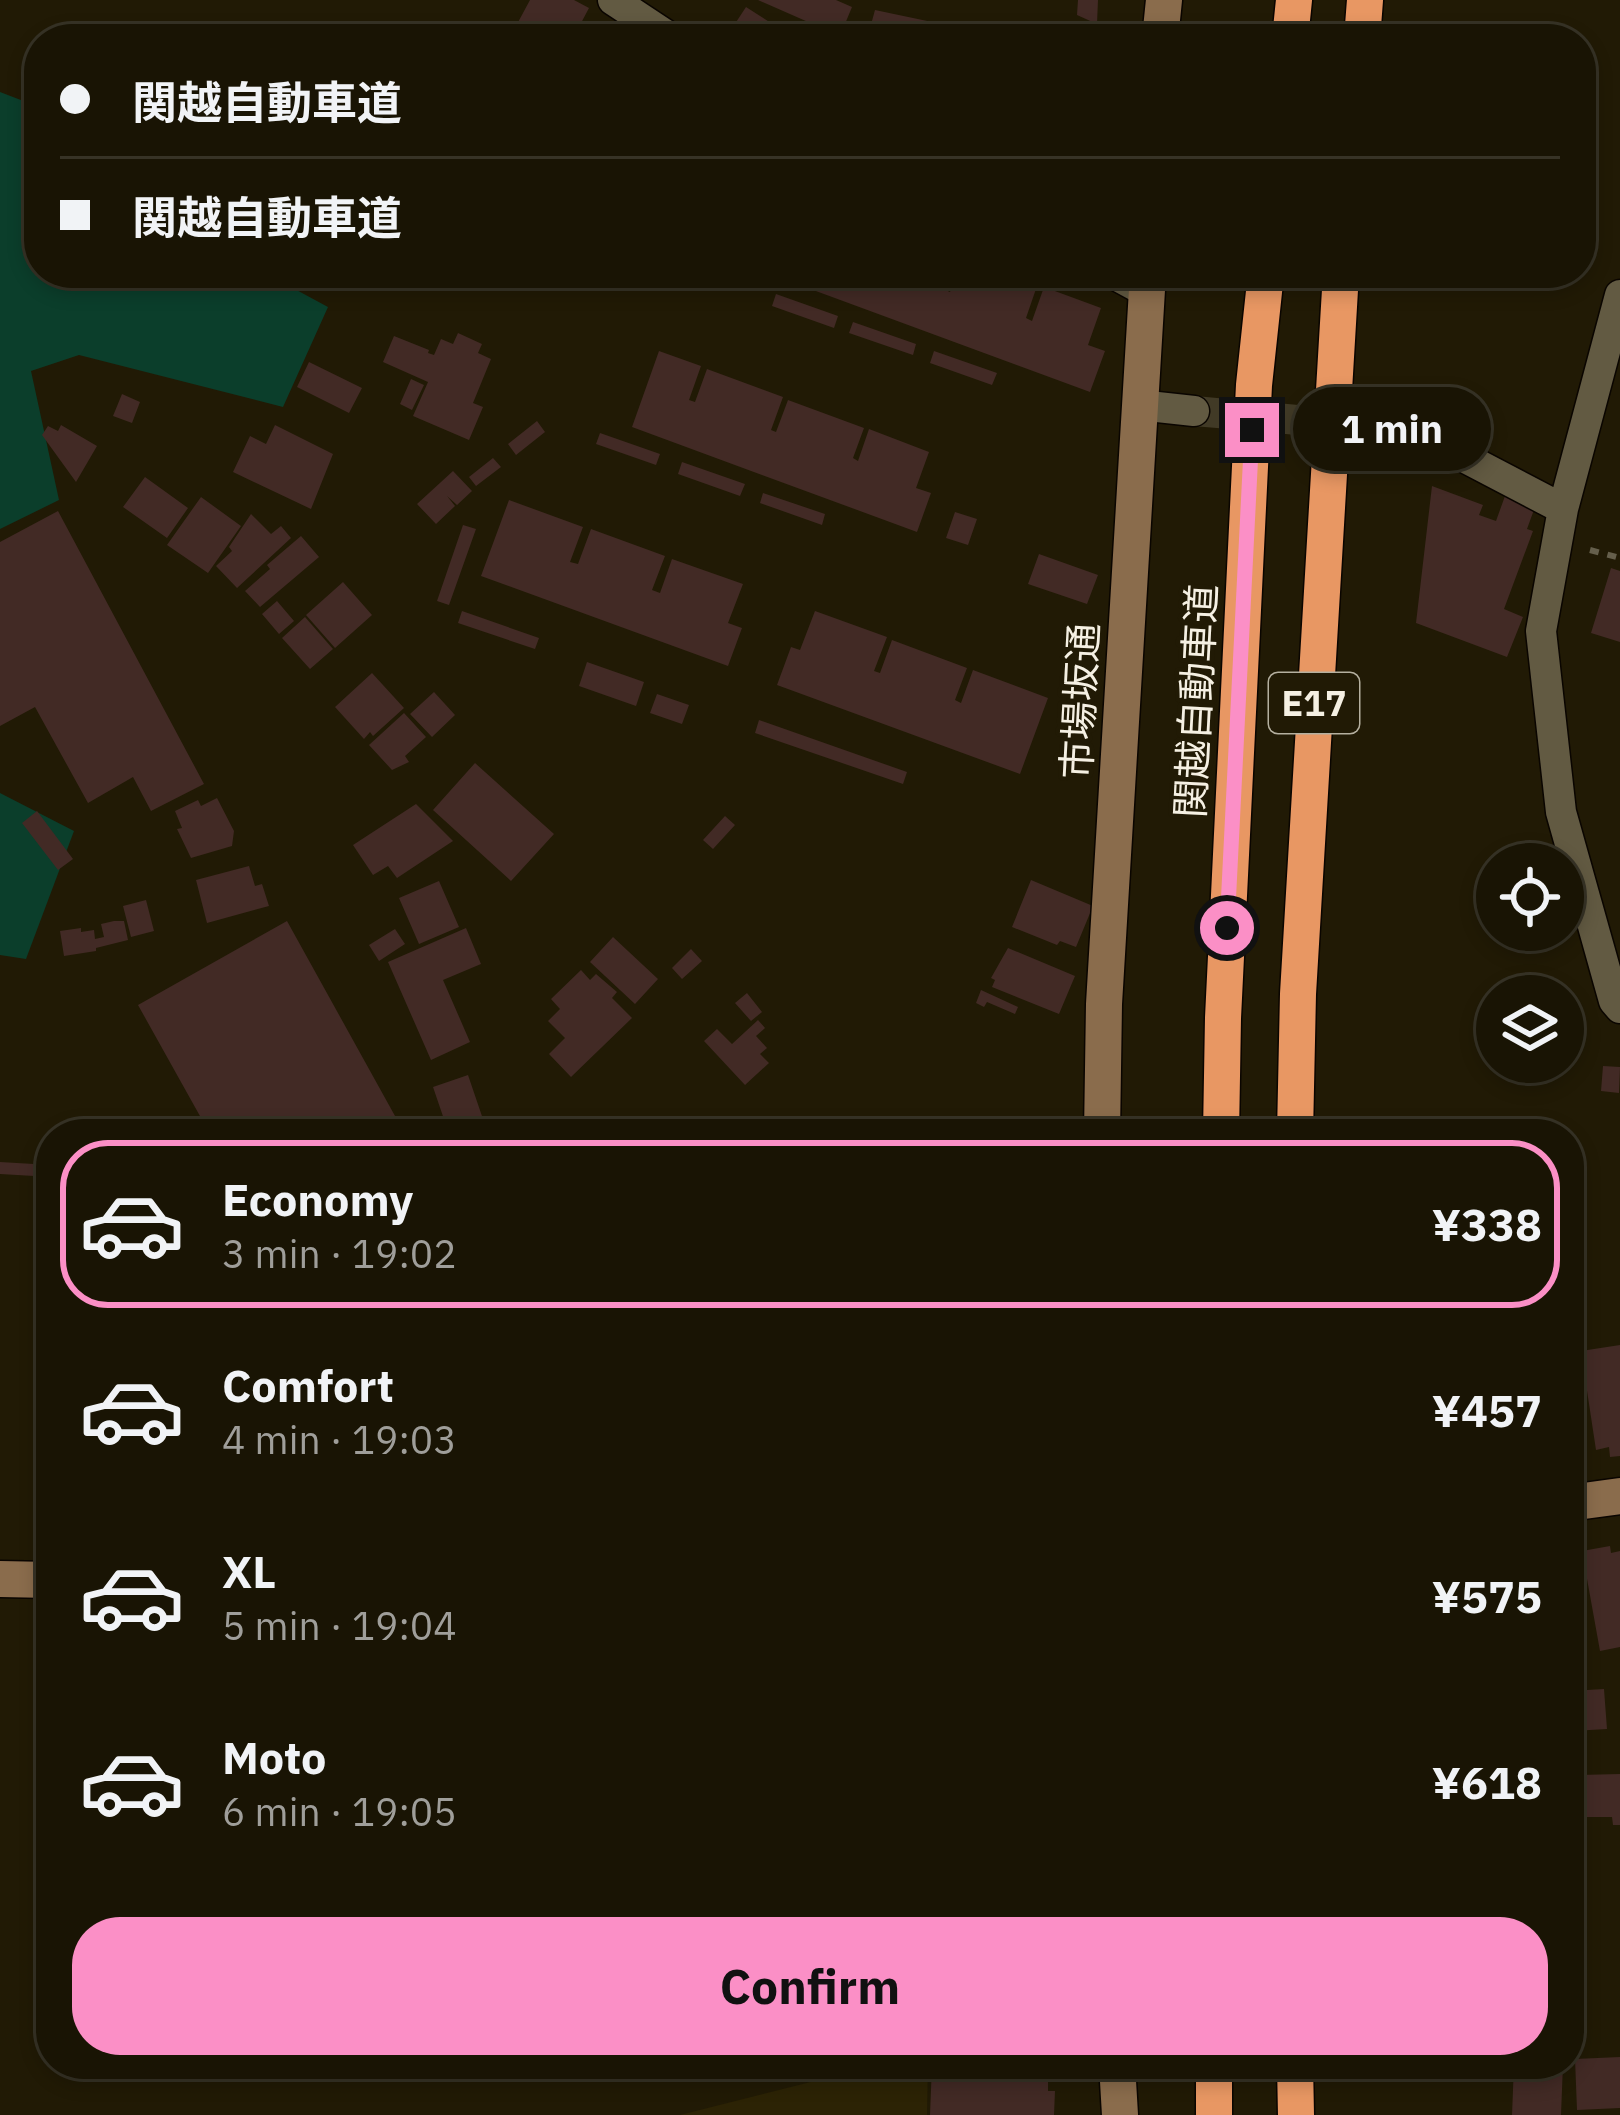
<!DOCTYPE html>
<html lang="en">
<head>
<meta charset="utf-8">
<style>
	body { margin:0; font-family:"IBM Plex Sans","Noto Sans JP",sans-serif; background:#262113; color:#f1f3f6; height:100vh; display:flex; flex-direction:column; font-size:45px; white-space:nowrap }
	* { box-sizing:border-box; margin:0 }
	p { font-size:39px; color:#9f9e9a }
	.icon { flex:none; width:66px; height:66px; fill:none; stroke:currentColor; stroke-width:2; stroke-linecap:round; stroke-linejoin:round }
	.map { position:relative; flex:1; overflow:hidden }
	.panel { position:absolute; left:36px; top:1119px; width:1548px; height:960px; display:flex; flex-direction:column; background:#191404; border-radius:48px; box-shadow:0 6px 18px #0003,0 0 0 3px #373326 }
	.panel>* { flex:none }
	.hud { position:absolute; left:24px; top:24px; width:1572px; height:264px; border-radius:48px; box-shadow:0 6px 18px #0003,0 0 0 3px #373326; display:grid; align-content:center; height:264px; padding:0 36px; background:#191404 }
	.fabs { position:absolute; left:1476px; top:843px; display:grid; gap:24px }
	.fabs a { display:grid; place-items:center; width:108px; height:108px; border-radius:50%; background:#191404; box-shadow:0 6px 18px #0003,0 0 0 3px #373326; font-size:60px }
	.end { position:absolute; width:54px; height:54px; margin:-27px; border:15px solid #fb8fc6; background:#111; box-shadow:0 0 0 6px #111 }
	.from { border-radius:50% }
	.bubble { position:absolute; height:84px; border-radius:42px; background:#191404; box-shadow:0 6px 18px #0003,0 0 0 3px #373326; font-size:39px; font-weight:700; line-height:84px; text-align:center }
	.hud b { display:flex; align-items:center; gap:42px; height:114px; font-size:45px }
	.hud b+b { border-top:3px solid #373326 }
	.hud i { width:30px; height:30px; background:#f1f3f6 }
	ul { padding:21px 0 0; list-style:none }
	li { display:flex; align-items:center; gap:36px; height:168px; margin:0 24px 18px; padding:0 12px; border:6px solid transparent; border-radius:48px }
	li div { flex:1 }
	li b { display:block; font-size:45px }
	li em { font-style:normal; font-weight:700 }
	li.current { border-color:#fb8fc6 }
	li>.icon { width:108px; height:108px; stroke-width:1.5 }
	.action { display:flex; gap:24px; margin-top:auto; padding:24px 36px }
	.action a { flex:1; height:138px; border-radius:48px; background:#fb8fc6; color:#111; font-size:48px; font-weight:700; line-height:138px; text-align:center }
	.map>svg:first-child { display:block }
	.built { fill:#2c2305 }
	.green { fill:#0b3e2b }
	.building { fill:#422a25 }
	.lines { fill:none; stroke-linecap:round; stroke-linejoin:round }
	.street-tunnel { stroke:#413a26; stroke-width:30; stroke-dasharray:30 15; stroke-linecap:butt }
	.street-casing { stroke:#0a0500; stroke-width:33 }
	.secondary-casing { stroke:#0a0500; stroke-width:39 }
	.highway-casing { stroke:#0a0500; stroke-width:39 }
	.path { stroke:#655f4c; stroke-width:6; stroke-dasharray:9 9; stroke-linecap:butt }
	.street { stroke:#625a42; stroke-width:30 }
	.secondary { stroke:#8a6c4c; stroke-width:36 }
	.highway { stroke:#e89763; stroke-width:36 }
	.route { stroke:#fb8fc6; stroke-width:15 }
	.labels { text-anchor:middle; stroke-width:9; stroke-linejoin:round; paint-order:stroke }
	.shield { fill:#211a05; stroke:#b5b0a0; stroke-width:3 }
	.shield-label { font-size:36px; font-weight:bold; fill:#f5f0e3 }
	.street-label { font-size:39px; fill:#f5f0e3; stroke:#211a05 }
</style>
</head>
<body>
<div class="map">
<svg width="1620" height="2115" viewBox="0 0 1620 2115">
	<rect width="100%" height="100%" fill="#211a05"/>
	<path class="built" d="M882,2064H928L927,2115H680Z"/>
	<path class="green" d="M0,92L39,107L27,143L39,150V273H265L328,307L283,407L79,355L31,371L59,500L0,529Z
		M0,793L74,831L26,959L0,955Z"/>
	<path class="building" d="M530,0H574L589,8L580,25L591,31L587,39H539L516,26Z
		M758,0H836L852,7L840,36Z
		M1078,0H1098L1097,24L1077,15Z
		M746,7L774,25L765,39H725Z
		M875,10L970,30L967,39H867Z
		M810,273H949L943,289L950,292L957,273H1002L1037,286L1026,318L1032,321L1044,287L1101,308L1088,345L1105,351L1090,392L805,287Z
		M776,294L838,316L834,328L772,306Z
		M853,322L916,344L913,355L849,333Z
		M458,333L482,344L478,353L491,359L473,403L483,407L469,440L413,416L428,382L383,362L394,336L429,350L428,353L434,355L441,339L453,344Z
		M659,351L701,366L689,400L695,402L707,369L783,397L771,430L776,432L788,400L864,428L853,458L858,461L869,429L929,452L916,488L931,493L917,532L632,427Z
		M934,351L997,373L992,385L930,363Z
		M309,362L362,388L349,413L297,387Z
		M411,379L424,385L412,410L400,404Z
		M122,394L140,402L132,423L113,416Z
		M537,421L545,432L516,455L508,444Z
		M61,425L97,446L76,482L42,435L48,426L58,431Z
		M275,425L333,454L311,509L233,472L250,436L266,444Z
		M600,433L660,454L656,465L596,444Z
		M493,458L501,467L476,486L469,477Z
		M682,462L745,484L740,496L678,474Z
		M453,471L472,491L457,505L447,496L455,506L436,524L417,504Z
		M145,477L188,508L167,538L123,507Z
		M1432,486L1483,505L1479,515L1496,521L1505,496L1535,507L1527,529L1533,531L1504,609L1523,617L1507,657L1416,623Z
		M763,493L825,514L822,525L760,503Z
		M201,497L241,526L208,573L167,545Z
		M509,500L583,527L570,562L578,564L591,529L665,556L652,590L660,593L672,559L743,584L728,623L742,628L728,666L481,576Z
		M58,511L204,784L151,811L133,777L88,803L35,707L0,726V542Z
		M955,512L977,519L968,545L946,538Z
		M251,514L271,534L281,526L291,538L237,588L216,566L232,551L229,547Z
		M463,525L476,529L449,605L437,601Z
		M301,536L319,557L260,607L245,591L270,569L267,565Z
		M1039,554L1098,575L1087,604L1028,584Z
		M1611,568L1620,571V642L1591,633Z
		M343,582L372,615L335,648L306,615Z
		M277,601L294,621L279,634L262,614Z
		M462,611L539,638L535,649L458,623Z
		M815,611L887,637L874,671L880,673L892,640L967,668L955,700L961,703L973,670L1048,698L1020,774L777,685L791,647L800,650Z
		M305,617L333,649L310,669L282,638Z
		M587,662L644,682L636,706L579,686Z
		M372,673L404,708L373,736L370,732L364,739L335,707Z
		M434,692L455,715L432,737L410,714Z
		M657,694L689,705L682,724L650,713Z
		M404,713L426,737L405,756L409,762L392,770L369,745Z
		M759,720L907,772L903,784L755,733Z
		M475,763L554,834L511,881L433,810Z
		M217,798L234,831L232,846L191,858L177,829L182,828L175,811L198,800L201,806Z
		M416,804L453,841L397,878L388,866L373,875L353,845Z
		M37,811L73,859L58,870L22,823Z
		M725,816L735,825L713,849L703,840Z
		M249,866L255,886L262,884L269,906L207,923L196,880Z
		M1031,880L1093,906L1076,947L1060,941L1057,945L1012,927Z
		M439,881L459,927L419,944L399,898Z
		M146,900L154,931L131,937L123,906Z
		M114,921H124L128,940L96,948V951L64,956L60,931L81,928V932L94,930L95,939L104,937L101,924Z
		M287,921L405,1134H210L138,1005Z
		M466,928L481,964L443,980L470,1042L431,1060L388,962Z
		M395,929L405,944L379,961L369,945Z
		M613,937L658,979L635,1004L590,962Z
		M1008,948L1075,976L1059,1014L992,987L995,980L991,978Z
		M691,949L702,961L682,979L672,968Z
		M581,970L590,980L596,974L617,992L612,998L632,1018L571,1077L549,1054L565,1038L548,1021L560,1009L551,999Z
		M981,990L1018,1007L1015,1014L987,1002L984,1007L976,1003Z
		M747,993L762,1012L751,1021L735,1003Z
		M758,1020L765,1028L756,1036L767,1048L760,1054L769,1063L745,1085L704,1041L717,1029L732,1044Z
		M1603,1066L1620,1067L1619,1093L1601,1091Z
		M468,1075L485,1125L449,1134L433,1087Z
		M0,1162L51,1165V1177L0,1174Z
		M1620,1345V1456L1610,1457L1609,1447L1596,1450L1581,1351Z
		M1610,1546L1611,1553L1620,1551V1647L1600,1651L1582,1551Z
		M1604,1689L1607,1729L1573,1731L1570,1691Z
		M1620,1774V1825H1613L1612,1817H1581L1579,1775Z
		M1620,2057V2108L1577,2110L1575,2059Z
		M932,2064H1048V2091H1055L1054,2115H930Z
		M1514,2064H1563L1561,2115H1512Z"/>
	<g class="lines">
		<path class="street-tunnel" d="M1194,411L1356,425"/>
		<g class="street-casing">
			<path id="street" d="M613,0L672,39
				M1112,273L1147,292
				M1139,405L1194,411
				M1369,426L1412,430L1563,509L1541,631L1561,812L1614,1001L1620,1008
				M1563,509L1620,295"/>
		</g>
		<g class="secondary-casing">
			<path id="secondary" d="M1160,39L1164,0
				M1102,1134L1104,1004L1148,273
				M1569,1503L1620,1496
				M0,1579L51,1580
				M1117,2064L1120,2115"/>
		</g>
		<g class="highway-casing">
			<path id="highway" d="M1290,39L1294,0
				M1362,39L1365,0
				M1221,1134L1223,1018L1254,385L1266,273
				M1295,1134L1298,994L1341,273
				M1214,2064V2115
				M1295,2064L1296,2115"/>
		</g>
		<path class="path" d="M1590,550L1620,558"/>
		<use href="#street" class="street"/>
		<use href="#secondary" class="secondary"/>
		<use href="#highway" class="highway"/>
	</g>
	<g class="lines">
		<path class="route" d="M1227,928L1252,430"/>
	</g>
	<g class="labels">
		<rect class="shield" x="1269" y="673" width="90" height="60" rx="9"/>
		<g class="shield-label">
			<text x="1314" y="716">E17</text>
		</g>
		<g class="street-label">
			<text transform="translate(1080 701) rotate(-87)" y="14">市場坂通</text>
			<text transform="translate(1196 701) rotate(-87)" y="14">関越自動車道</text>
		</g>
	</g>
</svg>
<div class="fabs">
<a><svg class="icon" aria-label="locate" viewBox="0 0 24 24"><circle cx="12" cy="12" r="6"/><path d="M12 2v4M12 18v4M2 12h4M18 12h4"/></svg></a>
<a><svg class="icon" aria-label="layers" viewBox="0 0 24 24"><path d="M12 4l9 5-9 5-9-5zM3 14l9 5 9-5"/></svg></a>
</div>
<i class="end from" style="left:1227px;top:928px"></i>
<i class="end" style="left:1252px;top:430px"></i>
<div class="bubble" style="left:1293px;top:387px;width:198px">1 min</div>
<div class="hud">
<b><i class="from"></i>関越自動車道</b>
<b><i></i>関越自動車道</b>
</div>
<section class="panel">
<ul>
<li class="current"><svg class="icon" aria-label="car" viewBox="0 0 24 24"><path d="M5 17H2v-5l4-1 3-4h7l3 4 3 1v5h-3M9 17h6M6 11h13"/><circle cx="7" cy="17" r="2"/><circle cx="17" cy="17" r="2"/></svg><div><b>Economy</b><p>3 min · 19:02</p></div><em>¥338</em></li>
<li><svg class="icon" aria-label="car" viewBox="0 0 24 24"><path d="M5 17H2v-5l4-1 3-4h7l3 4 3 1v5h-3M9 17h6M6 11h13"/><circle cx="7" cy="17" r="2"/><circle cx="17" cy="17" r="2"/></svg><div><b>Comfort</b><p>4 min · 19:03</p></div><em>¥457</em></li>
<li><svg class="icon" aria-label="car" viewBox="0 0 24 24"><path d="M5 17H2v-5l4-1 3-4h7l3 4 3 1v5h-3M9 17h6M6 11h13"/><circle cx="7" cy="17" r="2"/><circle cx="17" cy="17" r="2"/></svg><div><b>XL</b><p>5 min · 19:04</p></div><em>¥575</em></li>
<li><svg class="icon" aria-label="car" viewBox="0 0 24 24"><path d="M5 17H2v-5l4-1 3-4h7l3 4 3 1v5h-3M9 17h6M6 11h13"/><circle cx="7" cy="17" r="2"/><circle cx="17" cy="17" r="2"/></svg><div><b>Moto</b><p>6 min · 19:05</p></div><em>¥618</em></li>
</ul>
<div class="action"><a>Confirm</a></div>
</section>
</div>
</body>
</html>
